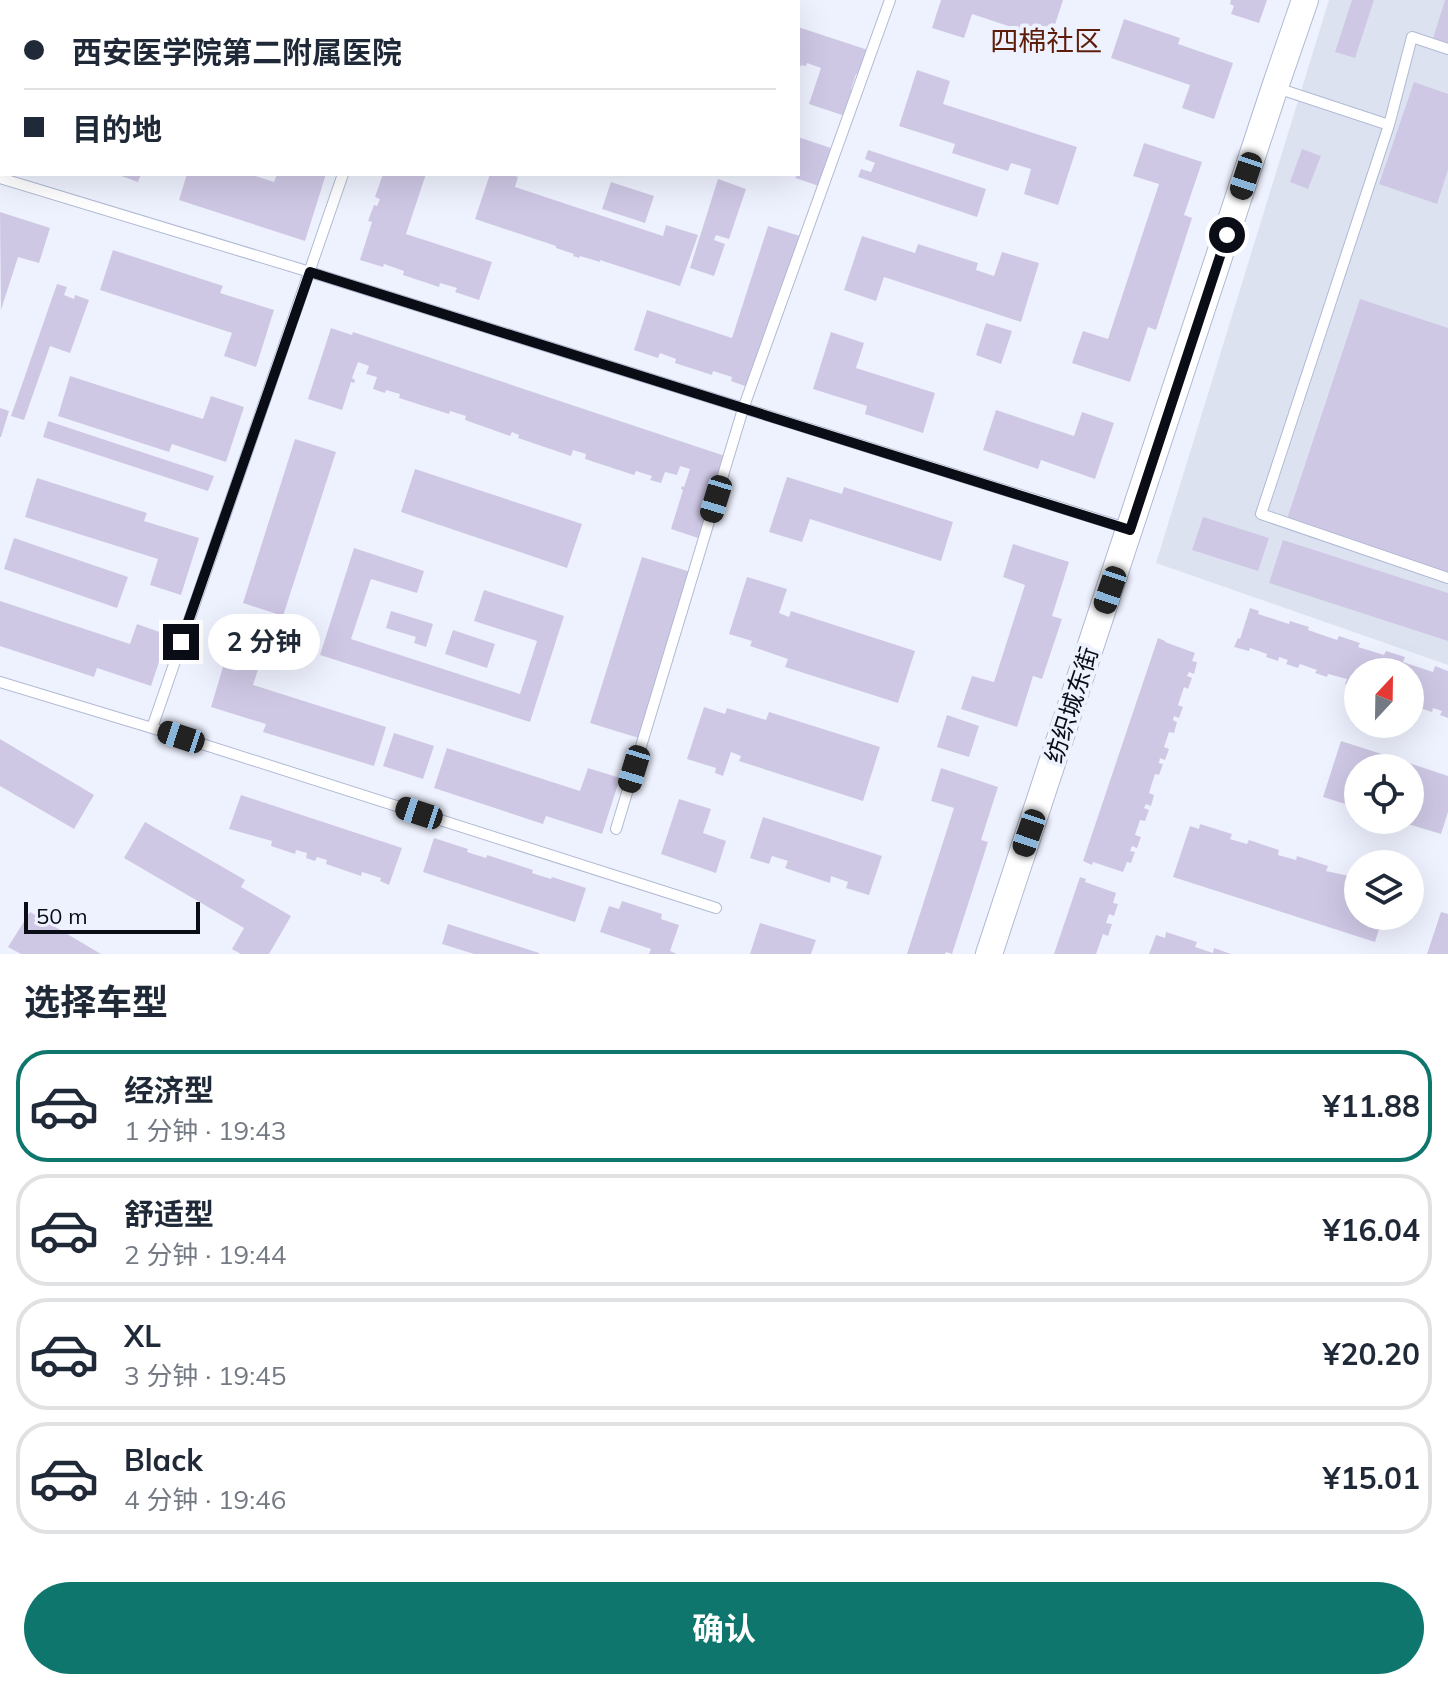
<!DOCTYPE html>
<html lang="zh">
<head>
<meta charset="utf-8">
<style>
	body { margin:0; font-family:Mulish,"Noto Sans SC",sans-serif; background:#f2f2f3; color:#1f2937; height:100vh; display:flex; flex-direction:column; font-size:30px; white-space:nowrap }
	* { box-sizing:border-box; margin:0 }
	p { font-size:26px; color:#747a83 }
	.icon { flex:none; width:44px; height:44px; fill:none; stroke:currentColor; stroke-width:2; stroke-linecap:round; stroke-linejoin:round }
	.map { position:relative; height:954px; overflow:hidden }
	.panel { display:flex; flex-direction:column; background:#fff; flex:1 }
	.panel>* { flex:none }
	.hud { position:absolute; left:0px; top:0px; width:800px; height:176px; box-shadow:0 8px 32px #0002; display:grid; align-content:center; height:176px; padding:0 24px; background:#fff }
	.needle { width:52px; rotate:22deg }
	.tools { position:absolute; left:1344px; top:658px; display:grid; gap:16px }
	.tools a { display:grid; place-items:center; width:80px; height:80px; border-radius:50%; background:#fff; box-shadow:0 8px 32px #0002; font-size:40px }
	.scale { position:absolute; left:24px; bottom:20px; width:176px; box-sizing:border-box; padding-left:8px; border:4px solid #0a0d16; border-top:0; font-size:22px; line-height:28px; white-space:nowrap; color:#0a0d16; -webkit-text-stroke:6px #eef2fe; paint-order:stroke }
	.end { position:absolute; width:36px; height:36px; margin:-18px; border:10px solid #0a0d16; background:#fff; box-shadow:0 0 0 4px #fff }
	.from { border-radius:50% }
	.bubble { position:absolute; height:56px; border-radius:28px; background:#fff; box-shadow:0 8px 32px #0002; font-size:26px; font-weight:700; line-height:56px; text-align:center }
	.car { position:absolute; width:24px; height:48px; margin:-24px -12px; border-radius:10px; box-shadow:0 0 6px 2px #0007; background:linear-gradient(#222 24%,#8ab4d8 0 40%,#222 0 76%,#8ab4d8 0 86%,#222 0) }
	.hud b { display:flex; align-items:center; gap:28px; height:76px; font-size:30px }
	.hud b+b { border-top:2px solid #e0e1e3 }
	.hud i { width:20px; height:20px; background:#1f2937 }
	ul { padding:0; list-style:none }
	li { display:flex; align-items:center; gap:24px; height:112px; margin:0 16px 12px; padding:0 8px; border:4px solid #e0e1e3; border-radius:32px }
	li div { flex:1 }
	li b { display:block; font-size:30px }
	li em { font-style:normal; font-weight:700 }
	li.selected { border-color:#0f766e }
	li>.icon { width:72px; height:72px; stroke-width:1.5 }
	h2 { padding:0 24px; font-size:36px; line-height:96px }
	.cta { display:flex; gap:16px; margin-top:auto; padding:16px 24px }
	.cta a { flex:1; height:92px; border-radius:48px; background:#0f766e; color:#fff; font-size:32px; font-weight:700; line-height:92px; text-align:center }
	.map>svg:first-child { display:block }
	.built { fill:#dde2f1 }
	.building { fill:#cfc8e5 }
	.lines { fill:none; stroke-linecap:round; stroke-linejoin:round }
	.service-casing { stroke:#b0bad5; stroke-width:12 }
	.tertiary-casing { stroke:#b0bad5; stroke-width:28 }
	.service { stroke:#fff; stroke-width:10 }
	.tertiary { stroke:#fff; stroke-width:26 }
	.route { stroke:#0a0d16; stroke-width:10 }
	.labels { text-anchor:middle; stroke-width:8; stroke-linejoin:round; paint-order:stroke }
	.street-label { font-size:24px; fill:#0a0d16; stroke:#eef2fe }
	.quarter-label { font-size:28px; fill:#5e1d09; stroke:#eef2fe }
</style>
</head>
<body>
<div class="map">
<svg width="1448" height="954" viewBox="0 0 1448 954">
	<rect width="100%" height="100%" fill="#eef2fe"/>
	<path class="built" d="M1329,0H1448V665L1156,563Z"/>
	<path class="building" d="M941,0H1063L1050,40L972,14L964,38L932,28Z
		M1231,0H1267L1259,23L1231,14L1234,6L1230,4Z
		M1352,0H1374L1355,58L1335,52Z
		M1445,0H1448V51L1431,45Z
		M1124,19L1180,38L1178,44L1233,63L1214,119L1182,108L1190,85L1111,58Z
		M798,27L868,50L860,75L856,74L851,89L853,90L845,116L809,104L821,68L807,63L806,66L801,65L798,73Z
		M917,70L950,81L943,104L1077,147L1058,205L1024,194L1031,169L1011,163L1008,171L952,153L955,144L899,126Z
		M1414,82L1448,94V170L1437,204L1379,184Z
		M798,137L831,148L819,186L795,178L798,174Z
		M1144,143L1202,162L1184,215L1192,218L1156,330L1148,327L1130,382L1072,363L1083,331L1108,339L1159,184L1133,176Z
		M1302,149L1321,156L1308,189L1290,182Z
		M868,150L986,189L977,217L858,177L861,169L871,172L875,163L865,159Z
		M116,174H141L138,182Z
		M187,174H249L274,182L277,174H326L305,241L179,200Z
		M383,174H426L406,234L492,262L479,300L455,292L457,288L440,283L439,287L403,275L404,271L384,264L383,267L360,260L372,222L368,221L374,205L377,206L380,199L375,197Z
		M490,174H508L518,177L515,187L663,236L666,225L698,235L680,286L600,260V262L580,256L579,258L573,256L574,254L556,248V246L475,219Z
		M718,179L746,189L729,239L716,235L714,240L725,244L714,276L690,268Z
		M611,182L654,196L645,223L602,209Z
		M0,212L50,228L39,263L18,257L1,310Z
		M768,226L803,237L753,389L731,381L732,377L713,371L712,375L675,363L676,359L660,353L658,358L634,350L647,310L732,338Z
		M862,236L915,253L918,244L978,263L976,270L994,276L1002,252L1039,263L1021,322L884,277L876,301L844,290Z
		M113,250L223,286L220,293L274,310L256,367L224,356L232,333L100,290Z
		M57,284L67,287L64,295L74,299L75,295L89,300L70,353L50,346L24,420L11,416Z
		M1360,299L1448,328V577L1286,522Z
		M986,323L1012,331L1001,364L976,355Z
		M331,328L352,335L353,332L731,458L704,540L671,529L683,490L681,489L682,486L684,487L690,469L680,466L677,475L665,472L661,483L650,480L652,476L636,471L634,475L585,459L586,454L573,450L571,456L518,438L519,435L512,432L510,436L465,420L466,416L450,411L449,414L399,398L400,394L386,390L385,393L373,389L377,377L366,374L369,366L358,362L352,378L355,380L354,383L351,382L342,410L308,399Z
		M831,332L864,343L856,368L935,393L923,433L865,414L867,406L813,389Z
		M70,376L203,419L211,396L244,407L226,462L172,444L169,452L58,416Z
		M0,408L9,411L1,437H0Z
		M996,410L1074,436L1082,412L1114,423L1095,479L1041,460L1038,469L983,450Z
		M48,421L214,476L208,491L43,437Z
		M295,439L336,452L283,616L243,603Z
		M415,469L582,524L567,568L401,512Z
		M787,477L842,494L844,487L953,522L941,561L810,519L802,542L769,532Z
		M37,478L147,513L144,521L199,538L181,595L150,585L158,559L25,517Z
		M1203,517L1269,538L1258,571L1192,550Z
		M14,538L128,577L117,608L4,569Z
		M1283,540L1448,593V641L1269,583Z
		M1013,544L1069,562L1052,616L1062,619L1042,679L1033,676L1017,727L961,709L972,676L994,682L1025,585L1003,577Z
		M354,548L424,571L417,593L371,579L351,639L520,694L537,641L474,621L484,590L564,616L530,722L320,655Z
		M642,557L694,573L642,739L590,723Z
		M747,577L787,589L779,613L789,617L791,611L915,651L898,703L785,667L788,659L750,646L752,641L729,634Z
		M0,601L130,644L137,624L168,635L151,686L97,668L94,677L0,646Z
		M1250,608L1259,611L1258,614L1289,624L1290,621L1309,627L1308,630L1337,640L1339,636L1360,643L1358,647L1384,655L1386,651L1405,657L1403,662L1433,672L1435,666L1448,671V718L1440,715L1442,711L1433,708L1432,712L1420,708L1421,704L1410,701V672H1358V688L1345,684L1347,679L1328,674L1327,677L1315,673L1317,670L1300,664L1298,668L1286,664L1288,660L1279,657L1278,661L1266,657L1267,654L1250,648L1249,651L1234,647L1238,638L1240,639Z
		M391,611L433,624L426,647L414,643L416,637L386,628Z
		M453,630L495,644L487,668L445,654Z
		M1158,638L1165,641V642L1195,653L1192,661L1197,662L1194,674L1189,672L1187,676L1192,678L1188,689L1184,687L1178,705L1183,707L1179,718L1174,716L1173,720L1177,722L1174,733L1169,732L1164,747L1169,749L1165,760L1160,758L1159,763L1163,764L1159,775L1155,774L1149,793L1154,795L1151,806L1146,804L1144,808L1149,810L1145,821L1140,820L1135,835L1141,837L1137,848L1132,846L1130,851L1135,852L1131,863L1127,862L1123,872L1093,862L1092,865L1083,861Z
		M228,650L261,660L253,685L386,727L374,766L263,732L266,724L211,707Z
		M704,707L725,714L727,708L766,720L769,712L880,747L863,801L739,761L741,756L731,752L723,776L715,773L716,768L687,759Z
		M947,715L979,726L969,757L937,747Z
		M394,733L434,746L423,779L383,766Z
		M0,739L94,795L74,829L0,786Z
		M1341,741L1394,758L1392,765L1400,767L1358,768V808L1323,797Z
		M447,748L580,791L588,768L620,778L602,834L546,816L543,824L434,788Z
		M1406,762L1448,776V812L1441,834L1398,821L1410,820V768H1404Z
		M941,768L998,787L981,840L988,842L952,954L946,952L945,954H907L954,808L931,801Z
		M241,795L402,848L389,885L380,881L381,878L362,872L361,876L326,864L327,860L317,857L315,861L306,858L307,853L296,850L295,854L271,846L272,841L229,829Z
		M679,799L711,809L703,833L726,841L716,873L661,854Z
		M763,817L882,856L869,895L846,888L848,882L831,876L830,883L785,868L788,861L772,856L769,864L750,858Z
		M145,822L245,880L241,887L291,916L269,954H241L232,949L244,928L124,858Z
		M1200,824L1232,834L1230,839L1247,844L1249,840L1279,850L1278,855L1296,860L1297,856L1328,866L1326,871L1358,878V916H1383L1375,942L1173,877L1190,826L1199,829Z
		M434,838L468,849L467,852L486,858L487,855L533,870L532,873L551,879L552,877L586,888L575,922L423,872Z
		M1080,877L1086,879L1085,882L1116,893L1113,903L1118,904L1114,916L1109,914L1106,923L1112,924L1108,936L1103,934L1096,954H1054Z
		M622,901L662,914L661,919L679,925L670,951L677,954H649L651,949L600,932L609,906L619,909Z
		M30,912L101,954H21L8,947Z
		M1441,912L1448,914V954H1427Z
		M760,923L816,940L811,954H750Z
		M448,924L539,953V954H474L442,944Z
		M1166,932L1197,942L1195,947L1213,953L1214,948L1231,954H1149L1156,935L1165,938Z"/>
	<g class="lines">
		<g class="service-casing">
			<path id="service" d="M401,2L402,0
				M1448,49L1412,37L1389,125L1261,514L1448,578
				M1277,88L1389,125
				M0,178L310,272L1129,529
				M0,682L152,728L716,908
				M152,728L343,174
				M616,829L743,409L890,0"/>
		</g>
		<g class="tertiary-casing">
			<path id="tertiary" d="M17,2V0
				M0,55L2,48
				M989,954L1275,87L1305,0"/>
		</g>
		<use href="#service" class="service"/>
		<use href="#tertiary" class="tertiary"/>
	</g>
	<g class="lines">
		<path class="route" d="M181,642L310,272L1130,530L1227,235"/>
	</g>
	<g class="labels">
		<g class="street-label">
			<text transform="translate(1072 705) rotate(-72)" y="8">纺织城东街</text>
		</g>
		<g class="quarter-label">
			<text x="1046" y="51">四棉社区</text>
		</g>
	</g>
</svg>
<div class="tools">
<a><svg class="needle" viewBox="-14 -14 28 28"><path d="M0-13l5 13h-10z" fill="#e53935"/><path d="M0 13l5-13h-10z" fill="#747a83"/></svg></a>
<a><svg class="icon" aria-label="locate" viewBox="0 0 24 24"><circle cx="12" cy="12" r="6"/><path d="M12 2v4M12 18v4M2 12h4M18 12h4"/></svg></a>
<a><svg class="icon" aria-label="layers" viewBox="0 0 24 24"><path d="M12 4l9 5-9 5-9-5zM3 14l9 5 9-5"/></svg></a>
</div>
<div class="scale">50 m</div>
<i class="end from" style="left:1227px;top:235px"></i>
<i class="end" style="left:181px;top:642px"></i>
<div class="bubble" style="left:208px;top:614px;width:112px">2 分钟</div>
<i class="car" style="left:1246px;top:176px;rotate:198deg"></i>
<i class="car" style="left:716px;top:499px;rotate:197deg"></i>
<i class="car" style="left:1110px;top:590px;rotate:199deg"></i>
<i class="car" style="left:181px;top:737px;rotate:288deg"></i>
<i class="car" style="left:634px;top:769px;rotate:197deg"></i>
<i class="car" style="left:419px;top:813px;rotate:288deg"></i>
<i class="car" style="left:1029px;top:833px;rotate:199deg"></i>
<div class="hud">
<b><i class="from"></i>西安医学院第二附属医院</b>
<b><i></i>目的地</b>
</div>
</div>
<section class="panel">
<h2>选择车型</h2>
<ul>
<li class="selected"><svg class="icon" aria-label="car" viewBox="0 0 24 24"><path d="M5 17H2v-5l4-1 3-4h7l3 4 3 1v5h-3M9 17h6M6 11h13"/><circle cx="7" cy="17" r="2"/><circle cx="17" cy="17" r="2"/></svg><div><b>经济型</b><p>1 分钟 · 19:43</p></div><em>¥11.88</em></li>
<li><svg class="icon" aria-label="car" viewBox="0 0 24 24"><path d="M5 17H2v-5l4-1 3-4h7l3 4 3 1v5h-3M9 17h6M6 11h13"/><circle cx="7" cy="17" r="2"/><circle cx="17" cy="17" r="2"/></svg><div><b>舒适型</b><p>2 分钟 · 19:44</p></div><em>¥16.04</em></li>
<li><svg class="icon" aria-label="car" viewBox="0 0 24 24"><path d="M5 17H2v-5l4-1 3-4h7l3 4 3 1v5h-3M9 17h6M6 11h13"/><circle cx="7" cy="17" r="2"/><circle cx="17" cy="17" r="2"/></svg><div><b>XL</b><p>3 分钟 · 19:45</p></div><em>¥20.20</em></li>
<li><svg class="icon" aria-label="car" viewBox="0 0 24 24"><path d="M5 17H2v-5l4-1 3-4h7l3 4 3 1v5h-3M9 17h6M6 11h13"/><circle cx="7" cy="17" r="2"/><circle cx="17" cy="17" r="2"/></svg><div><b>Black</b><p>4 分钟 · 19:46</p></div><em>¥15.01</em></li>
</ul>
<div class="cta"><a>确认</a></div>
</section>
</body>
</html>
